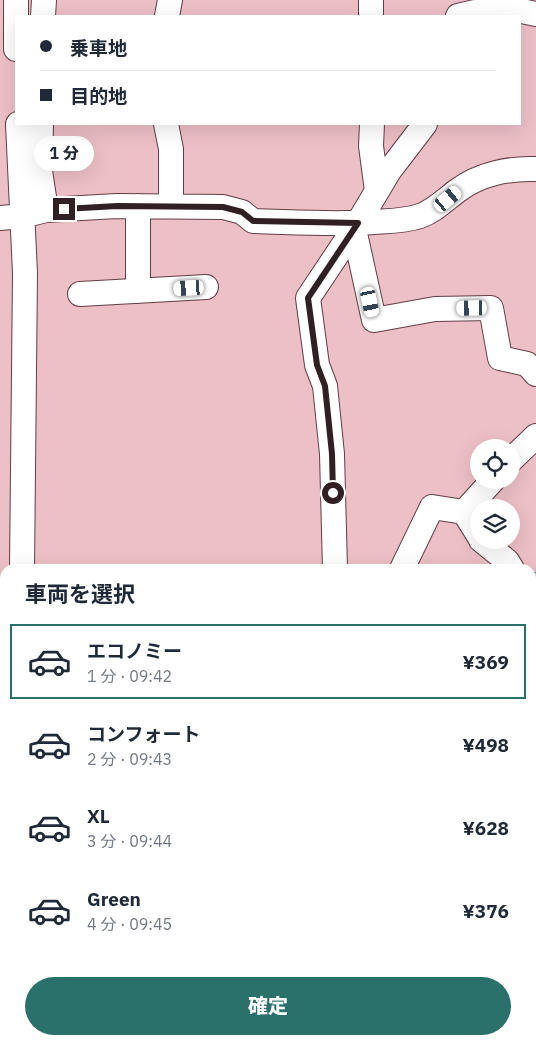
<!DOCTYPE html>
<html lang="ja">
<head>
<meta charset="utf-8">
<style>
	body { margin:0; font-family:"IBM Plex Sans","Noto Sans JP",sans-serif; background:#f6f6f7; color:#1f2937; height:100vh; display:flex; flex-direction:column; font-size:19px; white-space:nowrap }
	* { box-sizing:border-box; margin:0 }
	p { font-size:16px; color:#747a83 }
	.icon { flex:none; width:28px; height:28px; fill:none; stroke:currentColor; stroke-width:2; stroke-linecap:round; stroke-linejoin:round }
	.map { position:relative; flex:1; overflow:hidden }
	.side { position:absolute; left:0px; top:564px; width:536px; height:481px; display:flex; flex-direction:column; background:#fff; border-radius:15px 15px 0 0; box-shadow:0 5px 20px #0002 }
	.side>* { flex:none }
	.guide { position:absolute; left:15px; top:15px; width:506px; height:110px; border-radius:0px; box-shadow:0 5px 20px #0002; display:grid; align-content:center; height:110px; padding:0 25px; background:#fff }
	.tools { position:absolute; left:470px; top:439px; display:grid; gap:10px }
	.tools a { display:grid; place-items:center; width:50px; height:50px; border-radius:50%; background:#fff; box-shadow:0 5px 20px #0002; font-size:25px }
	.end { position:absolute; width:22px; height:22px; margin:-11px; border:6px solid #312023; background:#fff; box-shadow:0 0 0 2px #fff }
	.from { border-radius:50% }
	.bubble { position:absolute; height:35px; border-radius:18px; background:#fff; box-shadow:0 5px 20px #0002; font-size:16px; font-weight:800; line-height:35px; text-align:center }
	.car { position:absolute; width:15px; height:30px; margin:-15px -8px; border-radius:6px; box-shadow:0 0 4px 1px #0007; background:linear-gradient(#fff 24%,#345 0 40%,#fff 0 76%,#345 0 86%,#fff 0) }
	.guide b { display:flex; align-items:center; gap:18px; height:48px; font-size:19px }
	.guide b+b { border-top:1px solid #e0e1e3 }
	.guide i { width:12px; height:12px; background:#1f2937 }
	ul { padding:0; list-style:none }
	li { display:flex; align-items:center; gap:15px; height:75px; margin:0 10px 8px; padding:0 15px; border:2px solid transparent; border-radius:0px }
	li div { flex:1 }
	li b { display:block; font-size:19px }
	li em { font-style:normal; font-weight:800 }
	li.on { border-color:#29716a }
	li>.icon { width:45px; height:45px; stroke-width:1.5 }
	h2 { padding:0 25px; font-size:22px; line-height:60px }
	.primary-button { display:flex; gap:10px; margin-top:auto; padding:10px 25px }
	.primary-button a { flex:1; height:58px; border-radius:30px; background:#29716a; color:#fff; font-size:20px; font-weight:800; line-height:58px; text-align:center }
	.map>svg:first-child { display:block }
	.lines { fill:none; stroke-linecap:round; stroke-linejoin:round }
	.minor-casing { stroke:#633e46; stroke-width:26 }
	.major-casing { stroke:#4f7caa; stroke-width:30 }
	.minor { stroke:#fff; stroke-width:24 }
	.major { stroke:#9fcef7; stroke-width:28 }
	.route { stroke:#312023; stroke-width:6 }
</style>
</head>
<body>
<div class="map">
<svg width="536" height="1044" viewBox="0 0 536 1044">
	<rect width="100%" height="100%" fill="#edbfc7"/>
	<g class="lines">
		<g class="minor-casing">
			<path id="minor" d="M16,0V49
				M371,0V16
				M502,7L536,14
				M43,16L44,0
				M167,16L170,0
				M458,16L475,12H499
				M18,124L25,273L22,569
				M166,124L171,149V206
				M372,124L371,146L377,191
				M138,206V291
				M46,210L117,206L223,207L242,212L253,221C293,222 334,225 374,222C390,221 405,221 420,216C434,211 445,200 457,191C479,174 509,168 536,169
				M0,218L22,216L46,210L40,171L41,124
				M354,229L374,320L435,309L491,308L500,358L527,364L536,374
				M80,294L206,287
				M511,460L536,436
				M464,512L493,480
				M481,540L507,561L512,569
				M335,569L332,454L325,386L317,365L308,298L358,223L389,171L425,124
				M402,569L432,507L464,512L479,536
				M0,615H5
				M531,630H536
				M531,866L536,819
				M332,1040V1044
				M420,1040L421,1044
				M44,1044L45,1040
				M515,1044V1040"/>
		</g>
		<g class="major-casing">
			<path id="major" d="M531,590L536,587
				M0,818L5,816"/>
		</g>
		<use href="#minor" class="minor"/>
		<use href="#major" class="major"/>
	</g>
	<g class="lines">
		<path class="route" d="M64,209L117,206L223,207L242,212L253,221L358,223L308,298L317,365L325,386L332,454L333,493"/>
	</g>
</svg>
<div class="tools">
<a><svg class="icon" aria-label="locate" viewBox="0 0 24 24"><circle cx="12" cy="12" r="6"/><path d="M12 2v4M12 18v4M2 12h4M18 12h4"/></svg></a>
<a><svg class="icon" aria-label="layers" viewBox="0 0 24 24"><path d="M12 4l9 5-9 5-9-5zM3 14l9 5 9-5"/></svg></a>
</div>
<i class="end from" style="left:333px;top:493px"></i>
<i class="end" style="left:64px;top:209px"></i>
<div class="bubble" style="left:34px;top:136px;width:60px">1 分</div>
<i class="car" style="left:448px;top:199px;rotate:50deg"></i>
<i class="car" style="left:189px;top:288px;rotate:267deg"></i>
<i class="car" style="left:370px;top:302px;rotate:168deg"></i>
<i class="car" style="left:472px;top:308px;rotate:269deg"></i>
<div class="guide">
<b><i class="from"></i>乗車地</b>
<b><i></i>目的地</b>
</div>
<section class="side">
<h2>車両を選択</h2>
<ul>
<li class="on"><svg class="icon" aria-label="car" viewBox="0 0 24 24"><path d="M5 17H2v-5l4-1 3-4h7l3 4 3 1v5h-3M9 17h6M6 11h13"/><circle cx="7" cy="17" r="2"/><circle cx="17" cy="17" r="2"/></svg><div><b>エコノミー</b><p>1 分 · 09:42</p></div><em>¥369</em></li>
<li><svg class="icon" aria-label="car" viewBox="0 0 24 24"><path d="M5 17H2v-5l4-1 3-4h7l3 4 3 1v5h-3M9 17h6M6 11h13"/><circle cx="7" cy="17" r="2"/><circle cx="17" cy="17" r="2"/></svg><div><b>コンフォート</b><p>2 分 · 09:43</p></div><em>¥498</em></li>
<li><svg class="icon" aria-label="car" viewBox="0 0 24 24"><path d="M5 17H2v-5l4-1 3-4h7l3 4 3 1v5h-3M9 17h6M6 11h13"/><circle cx="7" cy="17" r="2"/><circle cx="17" cy="17" r="2"/></svg><div><b>XL</b><p>3 分 · 09:44</p></div><em>¥628</em></li>
<li><svg class="icon" aria-label="car" viewBox="0 0 24 24"><path d="M5 17H2v-5l4-1 3-4h7l3 4 3 1v5h-3M9 17h6M6 11h13"/><circle cx="7" cy="17" r="2"/><circle cx="17" cy="17" r="2"/></svg><div><b>Green</b><p>4 分 · 09:45</p></div><em>¥376</em></li>
</ul>
<div class="primary-button"><a>確定</a></div>
</section>
</div>
</body>
</html>
